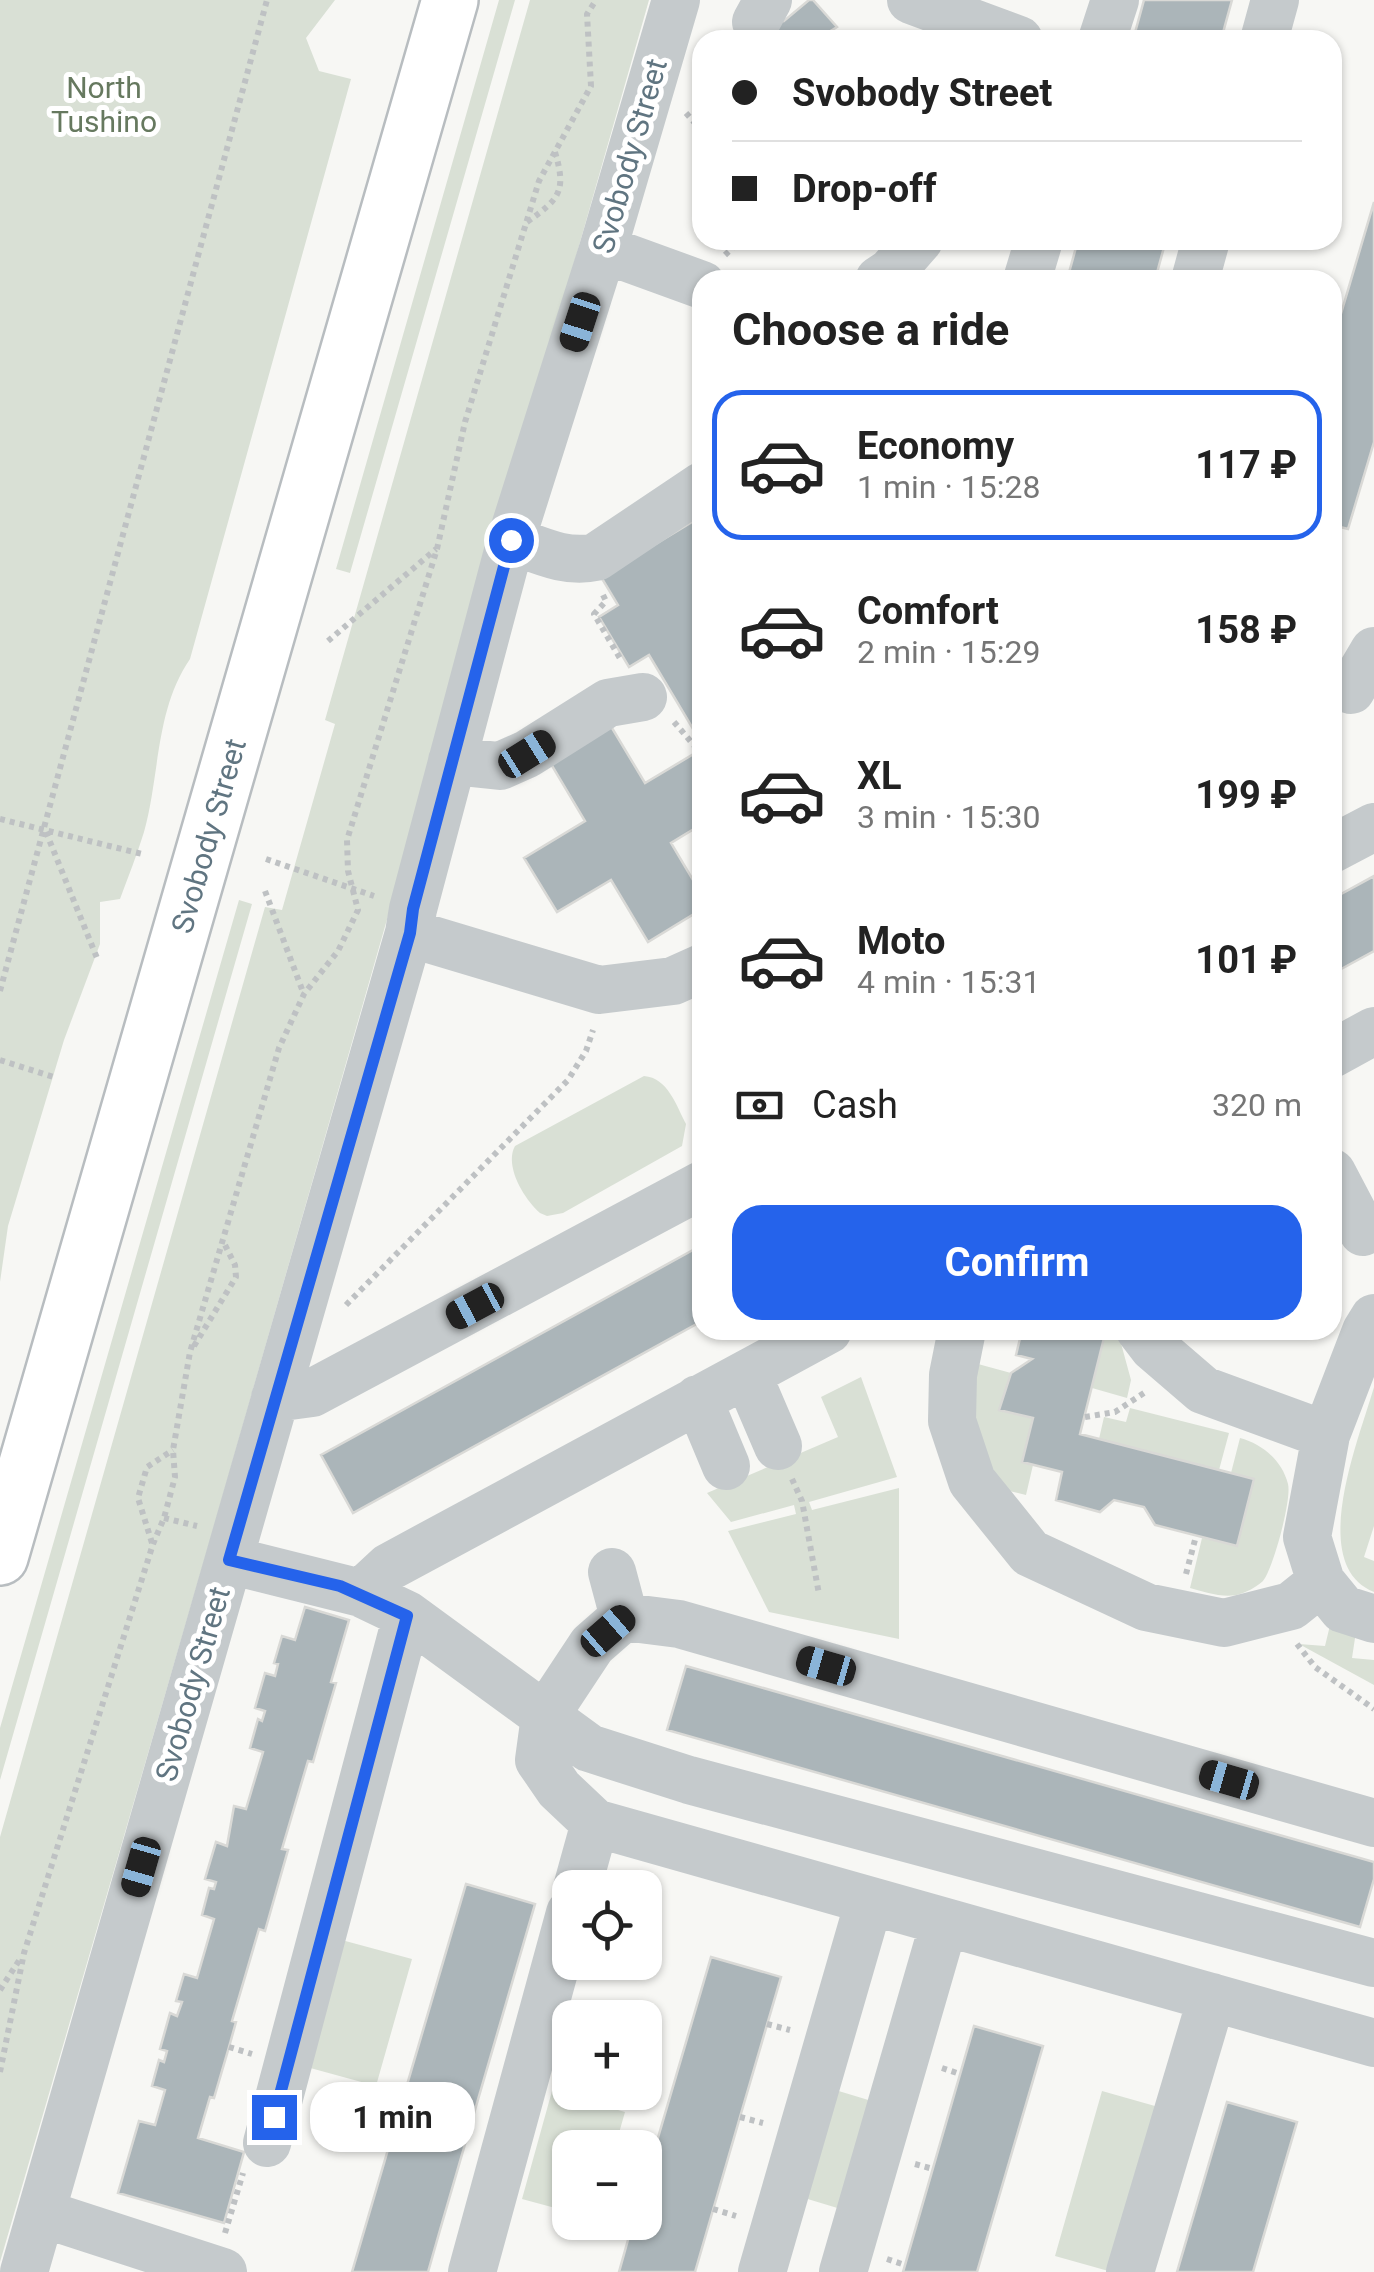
<!DOCTYPE html>
<html lang="en">
<head>
<meta charset="utf-8">
<style>
	body { margin:0; font-family:Roboto,sans-serif; background:#f2f2f2; color:#222; height:100vh; display:flex; flex-direction:column; font-size:38px; white-space:nowrap }
	* { box-sizing:border-box; margin:0 }
	p { font-size:32px; color:#767676 }
	.icon { flex:none; width:55px; height:55px; fill:none; stroke:currentColor; stroke-width:2; stroke-linecap:round; stroke-linejoin:round }
	.map { position:relative; flex:1; overflow:hidden }
	.side { position:absolute; left:692px; top:270px; width:650px; height:1070px; display:flex; flex-direction:column; background:#fff; border-radius:30px; box-shadow:0 2px 8px #0004 }
	.side>* { flex:none }
	.top-card { position:absolute; left:692px; top:30px; width:650px; height:220px; border-radius:30px; box-shadow:0 2px 8px #0004; display:grid; align-content:center; height:220px; padding:0 40px; background:#fff }
	.tools { position:absolute; left:552px; top:1870px; display:grid; gap:20px }
	.tools a { display:grid; place-items:center; width:110px; height:110px; border-radius:20px; background:#fff; box-shadow:0 2px 8px #0004; font-size:50px }
	.end { position:absolute; width:45px; height:45px; margin:-22px; border:12px solid #2563eb; background:#fff; box-shadow:0 0 0 5px #fff }
	.from { border-radius:50% }
	.bubble { position:absolute; height:70px; border-radius:30px; background:#fff; box-shadow:0 2px 8px #0004; font-size:32px; font-weight:700; line-height:70px; text-align:center }
	.car { position:absolute; width:30px; height:60px; margin:-30px -15px; border-radius:12px; box-shadow:0 0 8px 2px #0007; background:linear-gradient(#222 24%,#8ab4d8 0 40%,#222 0 76%,#8ab4d8 0 86%,#222 0) }
	.top-card b { display:flex; align-items:center; gap:35px; height:95px; font-size:38px }
	.top-card b+b { border-top:2px solid #e0e0e0 }
	.top-card i { width:25px; height:25px; background:#222 }
	ul { padding:0; list-style:none }
	li { display:flex; align-items:center; gap:30px; height:150px; margin:0 20px 15px; padding:0 20px; border:5px solid transparent; border-radius:30px }
	li div { flex:1 }
	li b { display:block; font-size:38px }
	li em { font-style:normal; font-weight:700 }
	li.current { border-color:#2563eb }
	li>.icon { width:90px; height:90px; stroke-width:1.5 }
	h2 { padding:0 40px; font-size:45px; line-height:120px }
	.pay { display:flex; align-items:center; gap:25px; height:110px; padding:0 40px; font-size:38px }
	.pay p { margin-inline-start:auto }
	.primary-button { display:flex; gap:20px; margin-top:auto; padding:20px 40px }
	.primary-button a { flex:1; height:115px; border-radius:30px; background:#2563eb; color:#fff; font-size:40px; font-weight:700; line-height:115px; text-align:center }
	.map>svg:first-child { display:block }
	.green { fill:#d9e0d5 }
	.building { fill:#abb5b9; stroke:#d9d9d6; stroke-width:2.5 }
	.lines { fill:none; stroke-linecap:round; stroke-linejoin:round }
	.major-casing { stroke:#b8bdc0; stroke-width:60 }
	.path { stroke:#bec1c3; stroke-width:6; stroke-dasharray:5 5; stroke-linecap:butt }
	.minor { stroke:#c5cacc; stroke-width:48 }
	.major { stroke:#fff; stroke-width:55 }
	.route { stroke:#2563eb; stroke-width:12 }
	.labels { text-anchor:middle; stroke-width:10; stroke-linejoin:round; paint-order:stroke }
	.park-label { font-size:30px; fill:#66795f; stroke:#fff }
	.street-label { font-size:30px; fill:#607581; stroke:#fff }
</style>
</head>
<body>
<div class="map">
<svg width="1374" height="2272" viewBox="0 0 1374 2272">
	<rect width="100%" height="100%" fill="#f7f7f4"/>
	<path class="green" d="M0,0H335L306,38L319,71L351,79L190,659C155,710 160,775 144,832C137,855 128,877 120,899L100,902V944L64,1040L8,1226L0,1282Z
		M499,0H515L350,573L336,569Z
		M530,0H649L213,1530L0,2262V1837L265,907L282,910L335,724L325,720Z
		M239,900L252,904L0,1780V1728Z
		M644,1076C668,1078 676,1105 686,1124L682,1146L563,1213L547,1216L540,1213C524,1199 504,1166 515,1146Z
		M1106,1332L1119,1336L1131,1380L1127,1398L1092,1388Z
		M978,1364L1011,1373L999,1409L1033,1418V1465L1026,1495L1005,1490C978,1444 964,1419 978,1364Z
		M861,1377L897,1477L809,1502L812,1510L899,1488V1639L769,1612L728,1531L796,1514L794,1505L731,1522L707,1493L838,1437L821,1397Z
		M1374,1387V1526L1364,1557L1374,1561V1592C1306,1565 1360,1437 1374,1387Z
		M1130,1408L1229,1433L1219,1470L1099,1439L1104,1417L1126,1422Z
		M1240,1438C1262,1444 1282,1460 1288,1484C1292,1499 1273,1569 1263,1581C1259,1585 1249,1591 1243,1593C1226,1600 1206,1592 1190,1588L1202,1538L1237,1545L1254,1479L1231,1473Z
		M1332,1617L1357,1625L1352,1658L1374,1660V1685L1299,1644L1325,1646Z
		M338,1939L412,1959L376,2086L303,2066Z
		M832,2089L875,2102L844,2210L801,2197Z
		M552,2091L625,2112L615,2147L570,2148V2212L522,2199Z
		M1102,2091L1162,2108L1112,2272L1055,2256Z"/>
	<path class="building" d="M809,0H813L837,27L829,32L836,40H752L780,15L784,21Z
		M1144,0H1232L1221,40H1133Z
		M1374,202V442L1348,529L1332,525V344Z
		M1078,240H1166L1155,280H1067Z
		M702,516V744L649,655L629,667L599,617L618,605L601,577Z
		M609,723L645,783L702,749V824L671,843L702,895V909L648,942L611,880L557,912L524,858L585,821L548,759Z
		M1374,876V951L1332,974V899Z
		M702,1245V1321L353,1513L321,1455Z
		M1022,1330H1106L1080,1434L1254,1479L1237,1546L1155,1525L1144,1507L1114,1500L1100,1512L1056,1500L1062,1472L1022,1462L1033,1418L999,1410L1011,1373L1032,1359L1016,1355Z
		M305,1607L349,1620L331,1682L336,1683L328,1710L313,1762L308,1761L282,1849L288,1850L265,1931L259,1929L232,2021L236,2022L229,2047L214,2098L210,2097L198,2138L244,2152L224,2223L118,2193L139,2121L155,2125L165,2090L152,2086L159,2060L164,2062L167,2051L160,2049L170,2013L177,2016L182,2002L176,2001L184,1974L197,1978L214,1919L202,1915L209,1888L214,1889L216,1882L205,1879L216,1842L227,1846L234,1806L246,1809L263,1752L250,1748L258,1719L262,1721L265,1711L255,1708L265,1673L275,1676L278,1664L274,1663L282,1636L295,1640Z
		M686,1666L1374,1862V1879L1360,1927L667,1730Z
		M466,1884L535,1904L440,2230L428,2272H352Z
		M711,1957L781,1977L740,2117L695,2272H619L633,2222H645V2182Z
		M974,2026L1043,2046L977,2272H903Z
		M1227,2102L1297,2122L1253,2272H1177Z"/>
	<g class="lines">
		<g class="major-casing">
			<path id="major" d="M0,1557L450,0"/>
		</g>
		<path class="path" d="M686,113L702,131
			M527,222C559,199 567,192 555,152
			M725,255L741,240
			M603,595L606,601L594,614L621,660
			M328,641L436,549
			M674,722L699,751
			M0,819L142,854
			M46,832L97,958
			M266,859L374,896
			M265,891L303,992
			M0,991L267,0
			M0,1060L57,1078
			M346,1305L568,1080L586,1051L593,1030
			M194,1346L236,1277L235,1265L224,1243
			M1085,1417L1115,1412L1147,1391
			M792,1479L802,1501L819,1594
			M164,1518L197,1526
			M152,1543L138,1498L147,1467L173,1450
			M1186,1574L1196,1536
			M1297,1644L1315,1667L1374,1709
			M0,1990L20,1959
			M767,2024L790,2030
			M229,2047L252,2054
			M942,2068L960,2074
			M0,2072L24,1953L153,1544L164,1518L175,1477L173,1450L190,1352L279,1048L304,994L338,951L358,910L348,871L347,840L437,549L465,422L539,181L591,86L587,14L596,0
			M740,2117L763,2123
			M915,2164L933,2169
			M713,2209L736,2216
			M225,2233L243,2173
			M887,2259L905,2265"/>
		<path class="minor" d="M911,0L1019,40
			M756,22L768,0
			M1102,40L1115,0
			M1264,40L1275,0
			M603,249L702,285
			M879,280L891,272L919,240
			M1027,280L1039,240
			M1195,280L1206,240
			M511,540C539,550 566,564 596,557L702,486
			M1332,683L1351,690L1374,651
			M452,761L500,766L527,754L608,703L643,697
			M1332,849L1374,827
			M409,933L599,990L673,981L702,968
			M1332,1054L1374,1031
			M1332,1173L1363,1232
			M1374,1318L1366,1331L1326,1435L1307,1537L1321,1582L1343,1609L1374,1619
			M962,1330L953,1375L952,1421L972,1481L1030,1553L1146,1607L1224,1623L1291,1606L1321,1582
			M1140,1330L1153,1347L1203,1390L1326,1435
			M748,1376L778,1446
			M275,1398L312,1393L702,1185
			M698,1399L726,1466
			M229,1560L361,1593L407,1615L589,1748L689,1780L1374,1963
			M612,1572L624,1617
			M361,1593L389,1567L828,1330
			M1374,1823L679,1624L624,1617L592,1645L545,1716L539,1760L559,1789L595,1823L1374,2043
			M577,1888L595,1823
			M267,2143L407,1615
			M41,2213L223,2272
			M24,2272L409,933L413,909L511,540L603,249L676,0
			M472,2272L570,1913
			M762,2272L869,1902
			M843,2272L944,1923
			M1130,2272L1212,1997"/>
		<use href="#major" class="major"/>
	</g>
	<g class="lines">
		<path class="route" d="M274,2117L407,1616L340,1586L229,1560L410,933L413,909L511,540"/>
	</g>
	<g class="labels">
		<g class="park-label">
			<text x="104" y="98">North<tspan x="104" dy="34">Tushino</tspan></text>
		</g>
		<g class="street-label">
			<text transform="translate(630 156) rotate(-74)" y="10">Svobody Street</text>
			<text transform="translate(209 836) rotate(-74)" y="10">Svobody Street</text>
			<text transform="translate(193 1684) rotate(-74)" y="10">Svobody Street</text>
		</g>
	</g>
</svg>
<div class="tools">
<a><svg class="icon" aria-label="locate" viewBox="0 0 24 24"><circle cx="12" cy="12" r="6"/><path d="M12 2v4M12 18v4M2 12h4M18 12h4"/></svg></a>
<a>+</a>
<a>−</a>
</div>
<i class="end from" style="left:511px;top:540px"></i>
<i class="end" style="left:274px;top:2117px"></i>
<div class="bubble" style="left:310px;top:2082px;width:165px">1 min</div>
<i class="car" style="left:580px;top:322px;rotate:198deg"></i>
<i class="car" style="left:527px;top:754px;rotate:58deg"></i>
<i class="car" style="left:475px;top:1306px;rotate:242deg"></i>
<i class="car" style="left:608px;top:1631px;rotate:49deg"></i>
<i class="car" style="left:826px;top:1666px;rotate:286deg"></i>
<i class="car" style="left:1229px;top:1780px;rotate:286deg"></i>
<i class="car" style="left:141px;top:1867px;rotate:196deg"></i>
<div class="top-card">
<b><i class="from"></i>Svobody Street</b>
<b><i></i>Drop-off</b>
</div>
<section class="side">
<h2>Choose a ride</h2>
<ul>
<li class="current"><svg class="icon" aria-label="car" viewBox="0 0 24 24"><path d="M5 17H2v-5l4-1 3-4h7l3 4 3 1v5h-3M9 17h6M6 11h13"/><circle cx="7" cy="17" r="2"/><circle cx="17" cy="17" r="2"/></svg><div><b>Economy</b><p>1 min · 15:28</p></div><em>117 ₽</em></li>
<li><svg class="icon" aria-label="car" viewBox="0 0 24 24"><path d="M5 17H2v-5l4-1 3-4h7l3 4 3 1v5h-3M9 17h6M6 11h13"/><circle cx="7" cy="17" r="2"/><circle cx="17" cy="17" r="2"/></svg><div><b>Comfort</b><p>2 min · 15:29</p></div><em>158 ₽</em></li>
<li><svg class="icon" aria-label="car" viewBox="0 0 24 24"><path d="M5 17H2v-5l4-1 3-4h7l3 4 3 1v5h-3M9 17h6M6 11h13"/><circle cx="7" cy="17" r="2"/><circle cx="17" cy="17" r="2"/></svg><div><b>XL</b><p>3 min · 15:30</p></div><em>199 ₽</em></li>
<li><svg class="icon" aria-label="car" viewBox="0 0 24 24"><path d="M5 17H2v-5l4-1 3-4h7l3 4 3 1v5h-3M9 17h6M6 11h13"/><circle cx="7" cy="17" r="2"/><circle cx="17" cy="17" r="2"/></svg><div><b>Moto</b><p>4 min · 15:31</p></div><em>101 ₽</em></li>
</ul>
<div class="pay"><svg class="icon" aria-label="cash" viewBox="0 0 24 24"><path d="M3 7h18v10H3z"/><circle cx="12" cy="12" r="2"/></svg>Cash<p>320 m</p></div>
<div class="primary-button"><a>Confirm</a></div>
</section>
</div>
</body>
</html>
